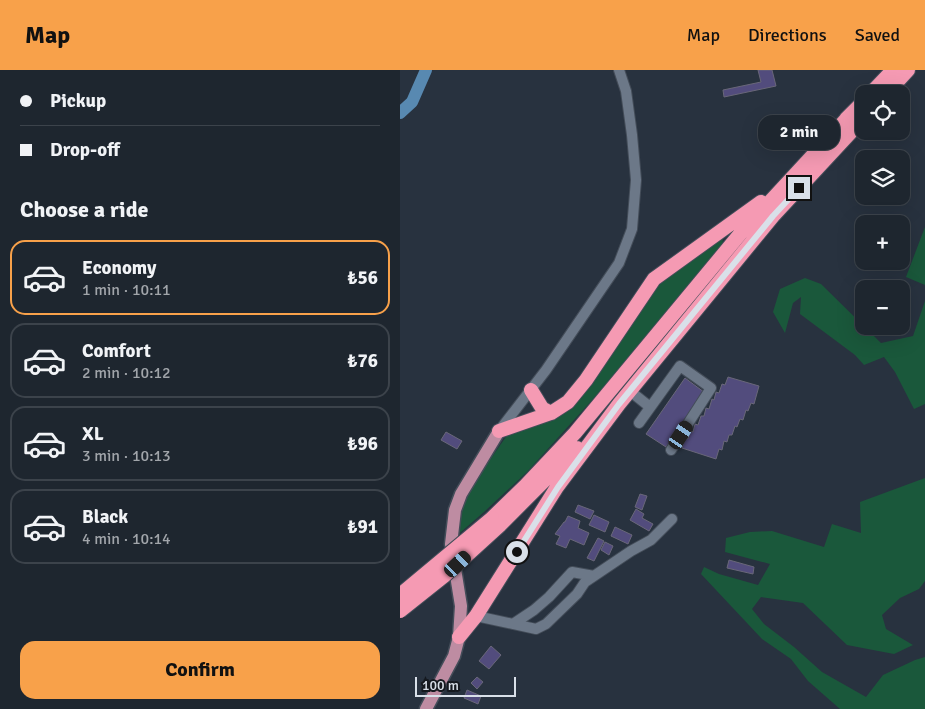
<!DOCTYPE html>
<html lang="en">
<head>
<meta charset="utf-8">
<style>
	body { margin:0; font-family:Signika,sans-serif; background:#262e37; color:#f1f3f6; height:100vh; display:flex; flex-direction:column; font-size:19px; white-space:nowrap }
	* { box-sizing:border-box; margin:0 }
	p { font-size:16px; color:#a1a5aa }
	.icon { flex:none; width:28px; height:28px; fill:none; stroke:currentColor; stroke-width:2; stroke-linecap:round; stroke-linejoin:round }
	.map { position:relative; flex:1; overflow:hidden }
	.panel { display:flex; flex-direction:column; background:#1e262f; width:400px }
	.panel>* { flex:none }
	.top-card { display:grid; align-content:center; height:110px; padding:0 20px; background:#1e262f }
	.tools { position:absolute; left:455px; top:15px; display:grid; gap:10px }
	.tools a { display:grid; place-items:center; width:55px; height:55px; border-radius:10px; background:#1e262f; box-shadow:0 5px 20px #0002,0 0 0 1px #3c434b; font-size:25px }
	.scale { position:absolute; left:15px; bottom:12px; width:101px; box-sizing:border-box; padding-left:5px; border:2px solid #d9e0e9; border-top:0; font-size:14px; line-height:18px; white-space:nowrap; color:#d9e0e9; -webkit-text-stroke:4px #15191f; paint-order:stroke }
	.end { position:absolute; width:22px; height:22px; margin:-11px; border:6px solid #d9e0e9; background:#111; box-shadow:0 0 0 2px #111 }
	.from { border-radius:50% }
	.bubble { position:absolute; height:35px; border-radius:15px; background:#1e262f; box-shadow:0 5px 20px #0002,0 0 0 1px #3c434b; font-size:16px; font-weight:700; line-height:35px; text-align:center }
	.car { position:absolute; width:15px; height:30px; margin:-15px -8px; border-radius:6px; box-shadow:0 0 4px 1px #0007; background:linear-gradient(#222 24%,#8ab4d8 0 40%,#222 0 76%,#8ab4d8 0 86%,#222 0) }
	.top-card b { display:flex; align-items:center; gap:18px; height:48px; font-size:19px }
	.top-card b+b { border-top:1px solid #3c434b }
	.top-card i { width:12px; height:12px; background:#f1f3f6 }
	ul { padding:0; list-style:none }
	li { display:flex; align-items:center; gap:15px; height:75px; margin:0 10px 8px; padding:0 10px; border:2px solid #3c434b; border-radius:15px }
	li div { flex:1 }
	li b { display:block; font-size:19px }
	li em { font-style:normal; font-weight:700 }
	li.selected { border-color:#f8a14a }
	li>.icon { width:45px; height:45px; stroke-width:1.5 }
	h2 { padding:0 20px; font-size:22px; line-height:60px }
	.button { display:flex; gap:10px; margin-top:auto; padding:10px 20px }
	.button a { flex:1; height:58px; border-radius:15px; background:#f8a14a; color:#111; font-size:20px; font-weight:700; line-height:58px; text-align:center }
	header { display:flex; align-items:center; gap:30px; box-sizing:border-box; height:70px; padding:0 25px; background:#f8a14a; color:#111 }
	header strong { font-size:24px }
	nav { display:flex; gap:28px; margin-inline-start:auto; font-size:18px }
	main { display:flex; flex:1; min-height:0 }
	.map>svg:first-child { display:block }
	.green { fill:#1a583b }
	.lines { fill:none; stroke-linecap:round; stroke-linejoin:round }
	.river { stroke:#5889b1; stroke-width:12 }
	.building { fill:#524c7d; stroke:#696779 }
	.minor-casing { stroke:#444d59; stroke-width:12 }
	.major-casing { stroke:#444d59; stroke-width:15 }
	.highway-casing { stroke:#444d59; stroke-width:16 }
	.minor { stroke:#6c7888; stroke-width:10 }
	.major { stroke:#be8ca2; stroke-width:12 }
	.highway { stroke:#f59ab3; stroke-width:14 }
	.highway-bridge-casing { stroke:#444d59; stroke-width:16; stroke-linecap:butt }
	.highway-bridge { stroke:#f59ab3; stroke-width:14 }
	.route { stroke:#d9e0e9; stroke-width:6 }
</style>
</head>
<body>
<header>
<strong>Map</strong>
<nav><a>Map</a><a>Directions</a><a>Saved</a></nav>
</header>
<main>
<section class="panel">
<div class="top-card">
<b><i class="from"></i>Pickup</b>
<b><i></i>Drop-off</b>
</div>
<h2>Choose a ride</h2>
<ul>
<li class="selected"><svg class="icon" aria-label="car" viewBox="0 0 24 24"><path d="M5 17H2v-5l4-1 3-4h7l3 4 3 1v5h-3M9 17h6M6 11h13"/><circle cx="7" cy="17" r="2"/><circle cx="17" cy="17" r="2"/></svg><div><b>Economy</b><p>1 min · 10:11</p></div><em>₺56</em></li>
<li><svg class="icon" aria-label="car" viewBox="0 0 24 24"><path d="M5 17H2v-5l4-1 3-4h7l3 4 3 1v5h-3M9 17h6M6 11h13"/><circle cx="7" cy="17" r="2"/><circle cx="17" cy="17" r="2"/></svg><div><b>Comfort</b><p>2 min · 10:12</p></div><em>₺76</em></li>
<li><svg class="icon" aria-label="car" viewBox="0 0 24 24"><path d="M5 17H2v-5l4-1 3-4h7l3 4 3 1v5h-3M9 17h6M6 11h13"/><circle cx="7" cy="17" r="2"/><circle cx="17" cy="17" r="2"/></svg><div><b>XL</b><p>3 min · 10:13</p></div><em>₺96</em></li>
<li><svg class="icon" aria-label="car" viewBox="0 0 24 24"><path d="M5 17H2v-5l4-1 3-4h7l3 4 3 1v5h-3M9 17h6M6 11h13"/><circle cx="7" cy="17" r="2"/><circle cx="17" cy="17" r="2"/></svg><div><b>Black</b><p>4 min · 10:14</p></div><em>₺91</em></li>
</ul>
<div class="button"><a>Confirm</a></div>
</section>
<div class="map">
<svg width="525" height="639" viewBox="0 0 525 639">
	<rect width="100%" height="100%" fill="#28323f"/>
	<path class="green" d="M525,157V215L506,207Z
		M323,169L322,176L314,187L203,318L127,402L84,442L53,469L61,428L80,404L110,361L154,348L252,216L268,202Z
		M405,208L421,214L481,273L513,266L525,231V334L514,339L495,302L484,287L464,295L455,285L400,244L401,227L393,233L385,263L373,242L380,219Z
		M525,408V511L519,519L500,528L482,545L486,559L513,575L494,584L447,575L403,533L361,527L352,539L364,554L394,577L422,602L466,627L483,605L515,590L525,587V639H440L408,611L391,589L362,569L301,504L304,497L319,504L358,515L370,494L325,482L326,468L350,462L372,461L424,477L432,454L461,463L460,432Z"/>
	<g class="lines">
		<path class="river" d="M0,43L12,32L26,0"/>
	</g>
	<path class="building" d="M358,0H372L376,16L324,27L323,20L361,12Z
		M328,307L359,316L354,334L351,333L348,341L346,340L343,350L340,349L337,357L335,356L332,365H329L327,372L324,371L322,380L319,379L316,389L282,378L285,368L288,369L290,361L293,362L295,354L298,355L301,346H304L306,338L309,339L312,329L314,330L316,322L319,323L322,314L325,315Z
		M285,308L304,322L266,377L246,364Z
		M46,362L62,371L57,379L41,370Z
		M240,424L247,426L242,440L235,437Z
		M178,435L194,441L190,449L175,442Z
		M236,439L244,444L242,448L253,454L249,461L230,450Z
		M194,445L209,452L205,462L189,455Z
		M168,446L180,451L178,458L189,463L184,475L170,469L166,478L156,474L160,466L155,464L164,452H165Z
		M215,457L232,465L228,474L211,466Z
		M198,468L204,471L194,491L187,488Z
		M205,472L213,476L209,485L201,480Z
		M329,490L354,497L353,504L327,498Z
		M91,576L101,585L89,599L79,591Z
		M77,607L83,612L77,619L71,613Z
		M67,620L81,626L78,634L64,628Z"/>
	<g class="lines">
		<g class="minor-casing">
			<path id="minor" d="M230,321L250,337
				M239,353L280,296L311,318L271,380
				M99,361L146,300L219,193L232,159L236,110L232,65L226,21L219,0
				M76,546L136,559L146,554L177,524L185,512L231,481L251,470L272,449
				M113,554L134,540L149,527L172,502L194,506"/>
		</g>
		<g class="major-casing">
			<path id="major" d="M26,639L54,586L59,567L61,536L51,474L55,440L61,424L99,361"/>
		</g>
		<g class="highway-casing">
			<path id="highway" d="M470,24L493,0
				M486,24L508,0
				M446,49L464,31
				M131,320L142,338L151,343
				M99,361L151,343L168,332L186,310L254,209L361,132
				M92,448L125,416L175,363L340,164L451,44
				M99,456L177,378
				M59,567L76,546L157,417L219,334L373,146L464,48"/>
		</g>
		<use href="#minor" class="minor"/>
		<use href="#major" class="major"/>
		<use href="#highway" class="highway"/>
		<g class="highway-bridge-casing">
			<path id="highway-bridge" d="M0,525L92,448
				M0,541L44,506L99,456"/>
		</g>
		<use href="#highway-bridge" class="highway-bridge"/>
	</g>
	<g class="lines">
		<path class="route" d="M117,482L158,417L219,334L373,146L399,118"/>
	</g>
</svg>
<div class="tools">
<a><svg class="icon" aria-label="locate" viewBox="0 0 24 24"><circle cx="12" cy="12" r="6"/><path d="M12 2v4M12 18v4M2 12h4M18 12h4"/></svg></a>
<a><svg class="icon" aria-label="layers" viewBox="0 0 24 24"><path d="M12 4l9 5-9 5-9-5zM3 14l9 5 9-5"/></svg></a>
<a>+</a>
<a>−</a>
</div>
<div class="scale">100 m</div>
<i class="end from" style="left:117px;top:482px"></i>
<i class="end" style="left:399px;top:118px"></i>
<div class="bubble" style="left:358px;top:45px;width:82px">2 min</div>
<i class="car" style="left:281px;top:365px;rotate:33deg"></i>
<i class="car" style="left:58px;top:494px;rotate:47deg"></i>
</div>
</main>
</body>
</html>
